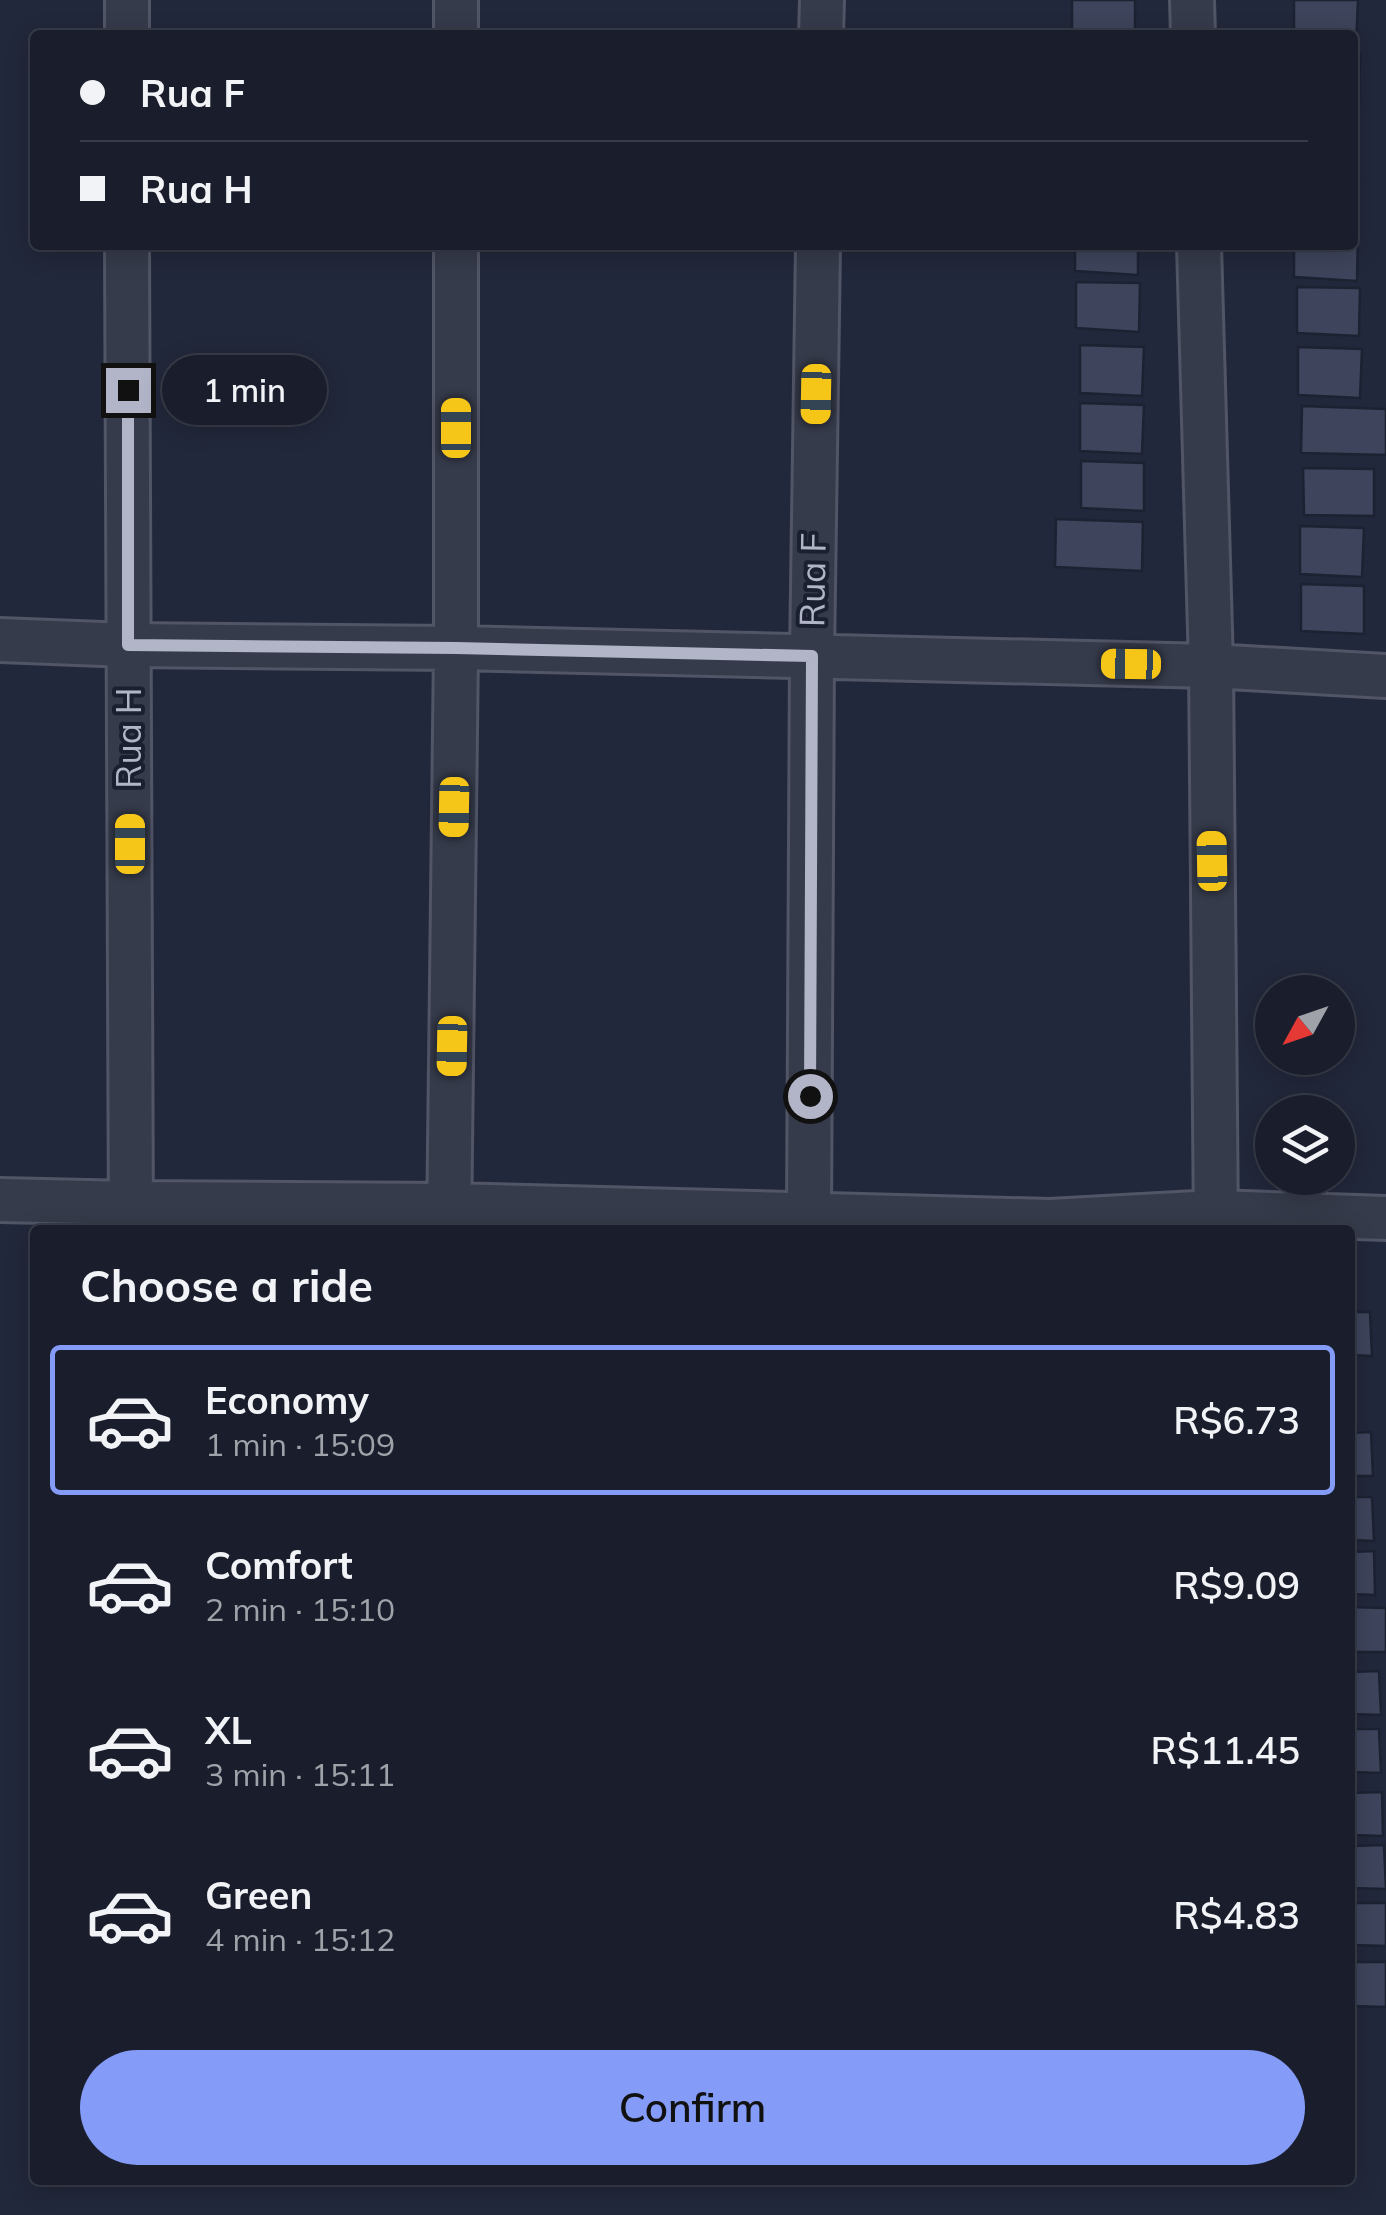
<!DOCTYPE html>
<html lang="en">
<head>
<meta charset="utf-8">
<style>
	body { margin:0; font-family:Mulish,sans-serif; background:#272b38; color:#f1f3f6; height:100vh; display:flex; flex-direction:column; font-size:38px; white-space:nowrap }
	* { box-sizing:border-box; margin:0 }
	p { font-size:32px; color:#9fa2a9 }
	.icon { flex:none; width:55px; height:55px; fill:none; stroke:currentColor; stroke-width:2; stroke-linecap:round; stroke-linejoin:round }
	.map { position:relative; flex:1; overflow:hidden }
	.drawer { position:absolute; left:30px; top:1225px; width:1325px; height:960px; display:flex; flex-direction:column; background:#1a1e2c; border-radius:10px; box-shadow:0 5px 25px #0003,0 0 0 2px #383c48 }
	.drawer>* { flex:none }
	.hud { position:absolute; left:30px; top:30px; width:1328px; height:220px; border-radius:10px; box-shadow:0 5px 25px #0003,0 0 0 2px #383c48; display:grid; align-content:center; height:220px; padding:0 50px; background:#1a1e2c }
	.needle { width:65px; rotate:230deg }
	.fabs { position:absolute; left:1255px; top:975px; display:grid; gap:20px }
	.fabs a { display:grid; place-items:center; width:100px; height:100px; border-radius:50%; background:#1a1e2c; box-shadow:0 5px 25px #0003,0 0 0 2px #383c48; font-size:50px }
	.end { position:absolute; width:45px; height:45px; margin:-22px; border:12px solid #b1b5c7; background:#111; box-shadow:0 0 0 5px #111 }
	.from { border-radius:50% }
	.bubble { position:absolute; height:70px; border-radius:35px; background:#1a1e2c; box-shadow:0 5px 25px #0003,0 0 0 2px #383c48; font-size:32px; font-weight:600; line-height:70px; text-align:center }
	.car { position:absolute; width:30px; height:60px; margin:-30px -15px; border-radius:12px; box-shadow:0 0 8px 2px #0007; background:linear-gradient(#f5c518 24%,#345 0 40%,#f5c518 0 76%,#345 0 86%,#f5c518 0) }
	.hud b { display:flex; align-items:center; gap:35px; height:95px; font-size:38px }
	.hud b+b { border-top:2px solid #383c48 }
	.hud i { width:25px; height:25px; background:#f1f3f6 }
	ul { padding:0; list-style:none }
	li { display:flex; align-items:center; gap:30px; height:150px; margin:0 20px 15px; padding:0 30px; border:5px solid transparent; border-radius:10px }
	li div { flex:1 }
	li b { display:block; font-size:38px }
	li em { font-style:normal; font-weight:600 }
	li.current { border-color:#849cf8 }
	li>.icon { width:90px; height:90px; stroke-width:1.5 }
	h2 { padding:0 50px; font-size:45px; line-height:120px }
	.primary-button { display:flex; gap:20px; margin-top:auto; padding:20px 50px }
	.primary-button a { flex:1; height:115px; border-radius:60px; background:#849cf8; color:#111; font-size:40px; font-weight:600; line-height:115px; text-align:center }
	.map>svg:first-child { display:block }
	.building { fill:#3e445b; stroke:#1d2232; stroke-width:2.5 }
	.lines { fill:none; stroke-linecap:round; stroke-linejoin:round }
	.minor-casing { stroke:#515566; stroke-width:48 }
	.minor { stroke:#363b4b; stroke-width:42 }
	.route { stroke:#b1b5c7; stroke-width:12 }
	.labels { text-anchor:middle; stroke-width:8; stroke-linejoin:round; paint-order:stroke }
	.street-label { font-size:35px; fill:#b1b5c7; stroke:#1b2030 }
</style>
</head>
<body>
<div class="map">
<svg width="1386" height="2215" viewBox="0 0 1386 2215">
	<rect width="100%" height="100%" fill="#22283b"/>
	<path class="building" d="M1072,0H1135V35H1072Z
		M1294,0H1358L1356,45H1352V35H1294Z
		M1352,55H1360L1359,104L1352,103Z
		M1352,112H1358L1356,161L1352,160Z
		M1352,176L1359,177L1357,225H1352Z
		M1352,232H1358L1357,281L1294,277V245H1352Z
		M1075,245H1138V275L1075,271Z
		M1076,282L1140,283L1139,332L1076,328Z
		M1297,287L1360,288L1359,336L1297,333Z
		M1080,345L1144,347L1142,396L1080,393Z
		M1298,347L1362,349L1360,398L1298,395Z
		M1080,403L1144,405L1142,454L1080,451Z
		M1302,406L1386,409V455L1301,453Z
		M1081,461L1144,463V511L1081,508Z
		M1303,468L1374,469V516L1304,515Z
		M1056,519L1143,522L1142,571L1055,567Z
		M1300,526L1364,528L1362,577L1300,574Z
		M1301,584L1364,586V634L1301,631Z
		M1350,1312H1370L1372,1356L1350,1355Z
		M1371,1432L1373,1476H1350V1433Z
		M1350,1497H1372L1374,1541L1350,1540Z
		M1374,1551L1375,1595L1350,1594V1552Z
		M1350,1607L1386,1608V1652H1350Z
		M1379,1671L1381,1715L1350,1714V1672Z
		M1350,1729H1379L1381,1773L1350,1772Z
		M1382,1792L1383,1836L1350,1835V1793Z
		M1384,1845L1386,1889L1350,1888V1846Z
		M1350,1903H1386V1946L1350,1945Z
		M1350,1962H1386V2007L1350,2006Z"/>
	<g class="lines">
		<g class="minor-casing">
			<path id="minor" d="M127,0V35
				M1192,0L1193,35
				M456,35V0
				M821,35L822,0
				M127,245L131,1230
				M1199,245L1211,666L1216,1230
				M0,640L128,645L456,648L1211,666L1386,676
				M0,1200L131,1203L450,1205L1050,1221L1215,1212L1386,1218
				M809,1216L812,656L818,245
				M449,1230L456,648V245"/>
		</g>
		<use href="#minor" class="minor"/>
	</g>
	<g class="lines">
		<path class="route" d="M128,390V645L456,648L812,656L810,1096"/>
	</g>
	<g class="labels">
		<g class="street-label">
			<text transform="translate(813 580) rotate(-89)" y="12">Rua F</text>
			<text transform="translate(129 738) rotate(-90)" y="12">Rua H</text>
		</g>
	</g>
</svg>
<div class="fabs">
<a><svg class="needle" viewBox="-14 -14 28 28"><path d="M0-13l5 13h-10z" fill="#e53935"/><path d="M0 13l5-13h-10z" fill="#9fa2a9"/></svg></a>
<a><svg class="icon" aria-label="layers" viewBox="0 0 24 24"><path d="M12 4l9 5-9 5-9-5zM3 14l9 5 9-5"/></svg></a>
</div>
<i class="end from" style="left:810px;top:1096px"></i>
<i class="end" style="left:128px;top:390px"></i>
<div class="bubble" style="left:162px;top:355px;width:165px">1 min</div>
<i class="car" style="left:816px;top:394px;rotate:181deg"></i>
<i class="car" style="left:456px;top:428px;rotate:0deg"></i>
<i class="car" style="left:1131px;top:664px;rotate:271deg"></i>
<i class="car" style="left:454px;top:807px;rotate:181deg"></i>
<i class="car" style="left:130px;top:844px;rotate:0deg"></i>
<i class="car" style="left:1212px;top:861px;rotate:359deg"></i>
<i class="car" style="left:452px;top:1046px;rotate:181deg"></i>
<div class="hud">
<b><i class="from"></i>Rua F</b>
<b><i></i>Rua H</b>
</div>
<section class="drawer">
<h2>Choose a ride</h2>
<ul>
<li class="current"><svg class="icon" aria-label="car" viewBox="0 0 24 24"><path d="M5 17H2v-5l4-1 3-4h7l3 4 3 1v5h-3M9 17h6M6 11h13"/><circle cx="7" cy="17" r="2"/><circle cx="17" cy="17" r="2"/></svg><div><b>Economy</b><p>1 min · 15:09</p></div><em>R$6.73</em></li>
<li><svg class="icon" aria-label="car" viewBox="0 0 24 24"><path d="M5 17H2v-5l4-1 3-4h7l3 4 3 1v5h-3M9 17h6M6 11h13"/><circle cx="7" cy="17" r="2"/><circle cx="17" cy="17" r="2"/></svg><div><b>Comfort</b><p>2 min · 15:10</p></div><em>R$9.09</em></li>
<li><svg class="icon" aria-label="car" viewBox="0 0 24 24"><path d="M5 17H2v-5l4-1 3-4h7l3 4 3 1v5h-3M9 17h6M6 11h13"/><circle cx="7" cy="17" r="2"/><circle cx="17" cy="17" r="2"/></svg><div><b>XL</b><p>3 min · 15:11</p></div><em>R$11.45</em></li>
<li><svg class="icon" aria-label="car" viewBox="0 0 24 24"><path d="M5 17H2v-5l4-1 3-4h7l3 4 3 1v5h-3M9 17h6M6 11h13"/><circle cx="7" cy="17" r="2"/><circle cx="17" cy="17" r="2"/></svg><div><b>Green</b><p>4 min · 15:12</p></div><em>R$4.83</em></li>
</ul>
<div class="primary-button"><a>Confirm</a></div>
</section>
</div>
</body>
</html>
